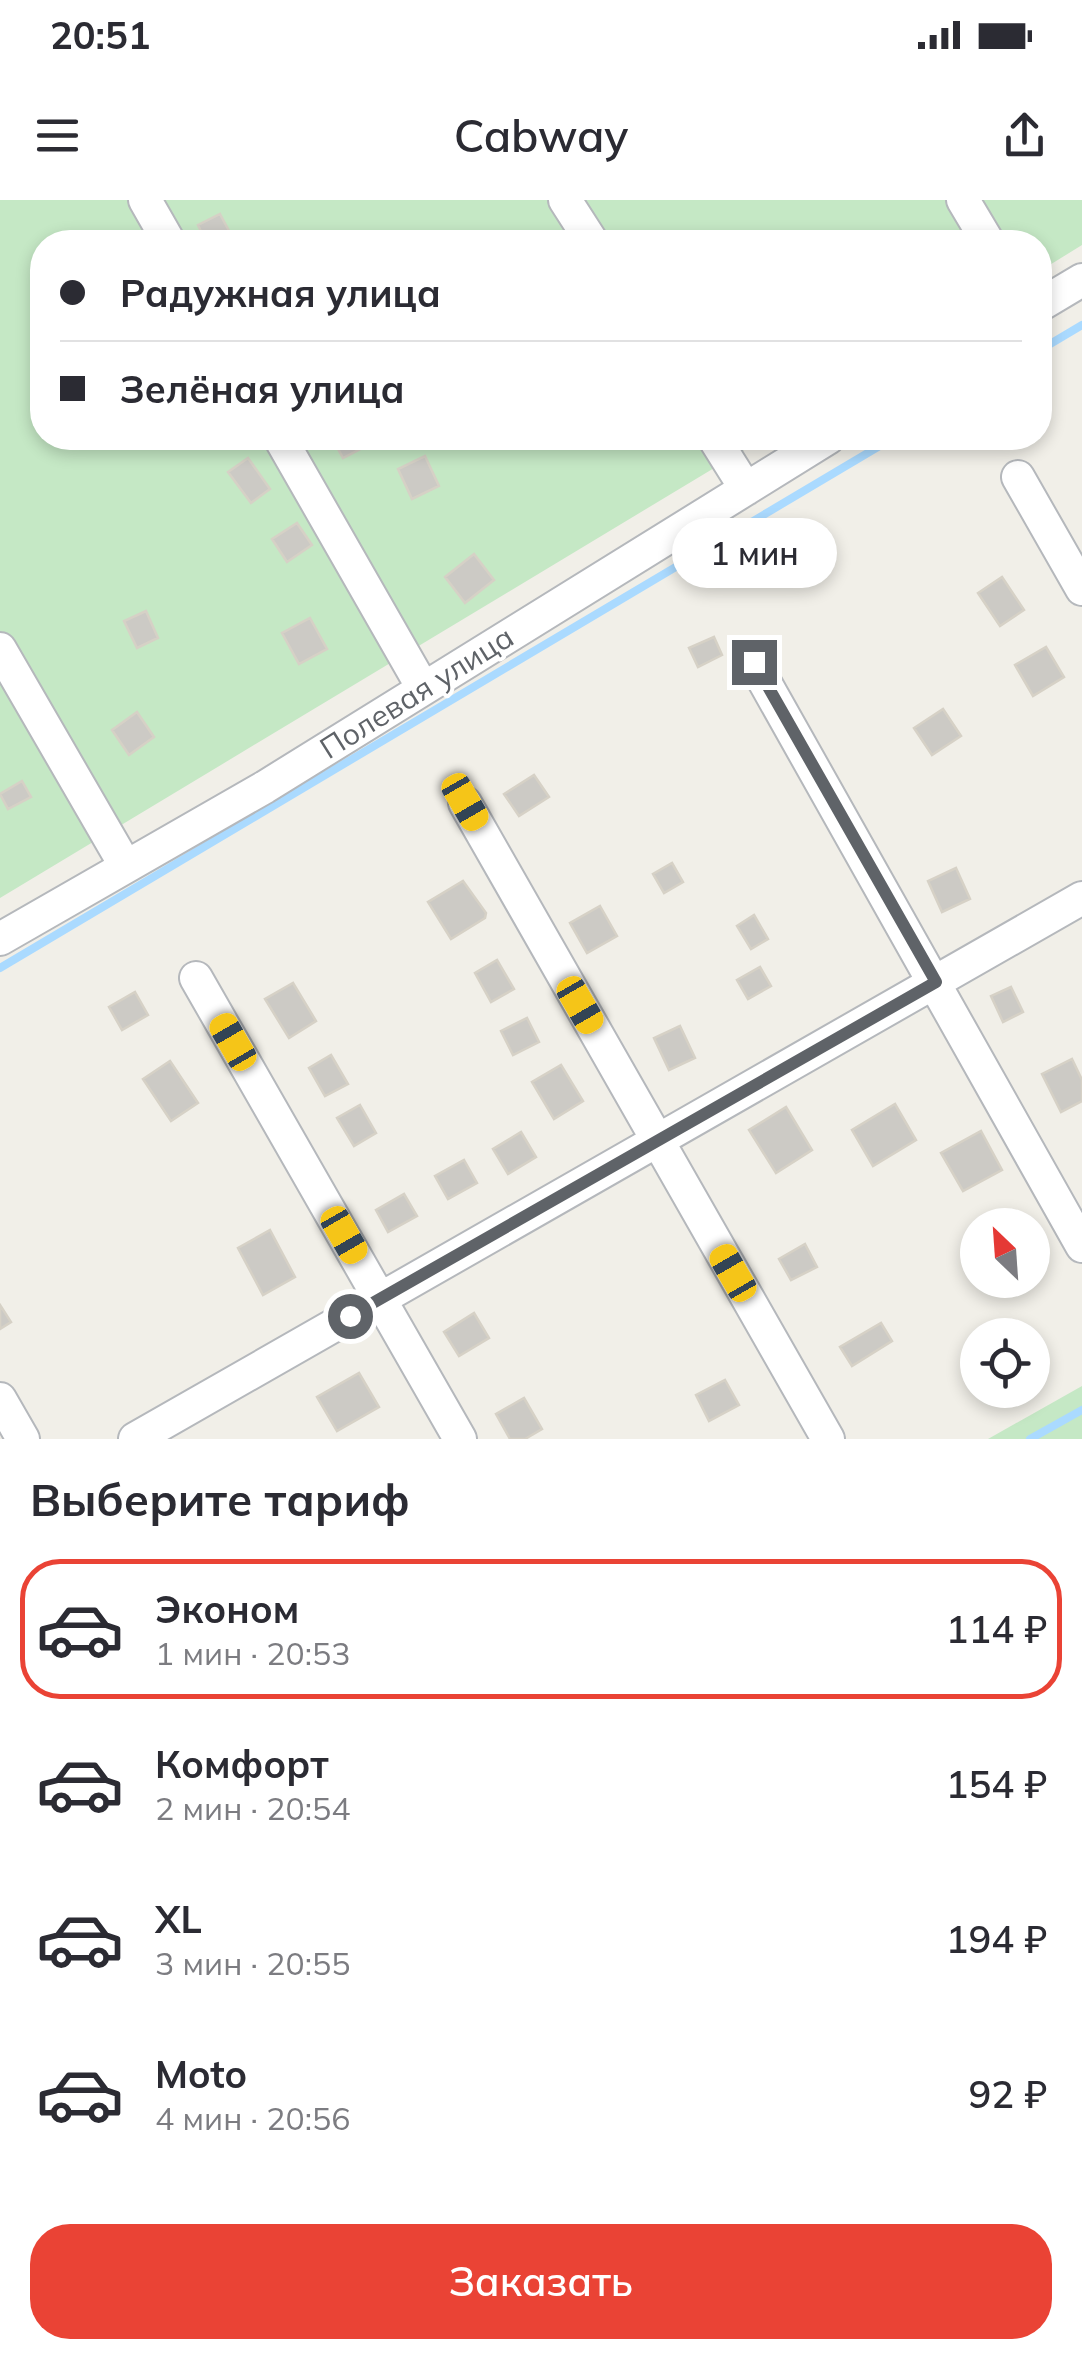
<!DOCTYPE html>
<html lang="ru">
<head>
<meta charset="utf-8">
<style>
	body { margin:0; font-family:Mulish,sans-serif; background:#f2f2f3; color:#2b2b33; height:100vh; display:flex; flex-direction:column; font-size:38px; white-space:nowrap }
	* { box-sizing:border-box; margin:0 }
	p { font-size:32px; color:#7c7c81 }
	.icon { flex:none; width:55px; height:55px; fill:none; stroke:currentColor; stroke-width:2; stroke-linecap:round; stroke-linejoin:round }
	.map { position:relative; height:1239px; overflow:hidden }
	.panel { display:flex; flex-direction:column; background:#fff; flex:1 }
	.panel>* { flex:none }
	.banner { position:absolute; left:30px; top:30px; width:1022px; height:220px; border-radius:40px; box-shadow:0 5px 15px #0003; display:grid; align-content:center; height:220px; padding:0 30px; background:#fff }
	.needle { width:65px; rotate:335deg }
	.fabs { position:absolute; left:960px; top:1008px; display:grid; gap:20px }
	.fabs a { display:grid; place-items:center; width:90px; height:90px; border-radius:50%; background:#fff; box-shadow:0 5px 15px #0003; font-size:50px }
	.end { position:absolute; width:45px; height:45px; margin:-22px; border:12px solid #5f6368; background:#fff; box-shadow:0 0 0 5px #fff }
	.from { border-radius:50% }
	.bubble { position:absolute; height:70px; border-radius:35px; background:#fff; box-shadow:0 5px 15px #0003; font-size:32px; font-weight:600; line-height:70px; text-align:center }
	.car { position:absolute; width:30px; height:60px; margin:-30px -15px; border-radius:12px; box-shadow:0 0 8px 2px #0007; background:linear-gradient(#f5c518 24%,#345 0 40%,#f5c518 0 76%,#345 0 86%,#f5c518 0) }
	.banner b { display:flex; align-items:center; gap:35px; height:95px; font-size:38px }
	.banner b+b { border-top:2px solid #e1e1e2 }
	.banner i { width:25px; height:25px; background:#2b2b33 }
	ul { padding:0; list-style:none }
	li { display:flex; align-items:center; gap:30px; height:140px; margin:0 20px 15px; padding:0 10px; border:5px solid transparent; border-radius:40px }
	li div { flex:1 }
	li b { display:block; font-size:38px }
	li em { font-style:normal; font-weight:600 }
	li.current { border-color:#ea4335 }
	li>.icon { width:90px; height:90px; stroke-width:1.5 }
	h2 { padding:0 30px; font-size:45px; line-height:120px }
	.primary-button { display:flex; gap:20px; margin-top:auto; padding:20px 30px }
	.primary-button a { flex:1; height:115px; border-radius:40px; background:#ea4335; color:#fff; font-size:40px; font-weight:600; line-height:115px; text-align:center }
	.status { display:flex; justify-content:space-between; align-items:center; height:70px; padding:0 50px; background:#fff; direction:ltr }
	.status svg { height:28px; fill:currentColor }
	header { display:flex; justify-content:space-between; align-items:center; height:130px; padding:0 30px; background:#fff; font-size:45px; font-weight:600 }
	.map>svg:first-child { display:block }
	.green { fill:#c5e8c5 }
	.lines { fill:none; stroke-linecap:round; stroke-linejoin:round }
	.stream { stroke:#aadaff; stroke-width:8 }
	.building { fill:#cccac5; stroke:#d6d1c6; stroke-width:2.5 }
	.minor-casing { stroke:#b5b8bc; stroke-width:36 }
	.minor { stroke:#fff; stroke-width:32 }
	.route { stroke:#5f6368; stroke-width:12 }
	.labels { text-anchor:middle; stroke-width:8; stroke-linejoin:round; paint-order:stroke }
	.street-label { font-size:30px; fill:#5f6368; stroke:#fff }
</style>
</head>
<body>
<div class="status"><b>20:51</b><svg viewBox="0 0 49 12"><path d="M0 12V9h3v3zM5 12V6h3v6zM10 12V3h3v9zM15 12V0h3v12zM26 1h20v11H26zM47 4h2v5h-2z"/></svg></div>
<header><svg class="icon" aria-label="menu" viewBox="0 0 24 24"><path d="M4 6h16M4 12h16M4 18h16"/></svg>Cabway<svg class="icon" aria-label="share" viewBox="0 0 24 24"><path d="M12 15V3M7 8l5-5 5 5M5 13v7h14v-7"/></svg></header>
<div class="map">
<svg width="1082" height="1239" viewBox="0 0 1082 1239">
	<rect width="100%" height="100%" fill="#f1efe8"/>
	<path class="green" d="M0,0H1082V45L1040,71V42H42V238H764L0,698Z
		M1082,1186V1239H988Z"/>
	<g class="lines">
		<path class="stream" d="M1040,150L1082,125
			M0,768L893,238
			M1030,1239L1082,1210"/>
	</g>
	<path class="building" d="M220,14L235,42H206L198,25Z
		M332,238H369L372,243L343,258Z
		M425,256L439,286L412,299L398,269Z
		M248,258L270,289L251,303L228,272Z
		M297,323L312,345L287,362L272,339Z
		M474,354L494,380L465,403L445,377Z
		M1002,377L1024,410L1000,426L978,393Z
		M146,411L158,438L137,448L124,421Z
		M310,418L327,449L299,464L282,433Z
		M714,437L722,455L698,467L689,448Z
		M1046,447L1064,477L1033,496L1015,465Z
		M943,509L961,536L932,555L914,528Z
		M137,512L154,537L129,555L112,530Z
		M534,575L549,597L519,616L504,594Z
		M22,581L31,597L8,609L0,594Z
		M672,663L683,682L664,693L653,674Z
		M956,668L970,699L942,712L928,681Z
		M463,681L486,713L485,718L451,739L428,702Z
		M600,706L617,736L587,753L570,723Z
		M754,715L768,739L751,749L737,726Z
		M497,760L514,789L491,802L475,773Z
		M760,767L771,786L748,799L737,780Z
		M293,783L316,821L289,838L265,799Z
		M1011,787L1023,812L1003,822L991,796Z
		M135,792L148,815L122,830L109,807Z
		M527,818L539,842L513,855L501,831Z
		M680,826L695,858L669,870L654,838Z
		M331,855L348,884L325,896L309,868Z
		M1072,859L1082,880V901L1061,912L1042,874Z
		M170,861L198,903L171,921L143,879Z
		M561,865L583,901L554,919L532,882Z
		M895,904L916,940L873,966L852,930Z
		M360,905L376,933L354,946L337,918Z
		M786,907L812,950L776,973L749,930Z
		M981,931L1002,970L963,991L941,953Z
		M521,932L536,957L508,974L493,949Z
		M464,960L477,983L448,999L435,976Z
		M404,994L417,1016L388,1032L376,1010Z
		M270,1030L295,1077L263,1095L238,1048Z
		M805,1044L817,1067L791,1080L779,1059Z
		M0,1105L11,1122L0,1129Z
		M474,1113L489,1138L459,1156L444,1132Z
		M881,1123L892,1141L852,1166L840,1147Z
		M359,1173L379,1207L337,1231L317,1197Z
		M725,1180L739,1205L709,1221L696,1195Z
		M524,1198L542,1229L525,1239H510L496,1214Z"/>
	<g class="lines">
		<g class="minor-casing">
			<path id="minor" d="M145,0L169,42
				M565,0L592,42
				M963,0L988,42
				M1040,105L1082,80
				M280,238L423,488
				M714,238L746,289
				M1018,277L1082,389
				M0,449L125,665
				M754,463L1082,1046
				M465,603L828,1239
				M0,739L265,587L828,238
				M196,778L460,1239
				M0,1199L23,1239
				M135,1239L1082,698"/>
		</g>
		<use href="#minor" class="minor"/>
	</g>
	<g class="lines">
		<path class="route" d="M350,1116L936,782L754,462"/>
	</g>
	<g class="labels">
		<g class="street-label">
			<text transform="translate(417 493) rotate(-32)" y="10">Полевая улица</text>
		</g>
	</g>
</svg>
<div class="fabs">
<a><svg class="needle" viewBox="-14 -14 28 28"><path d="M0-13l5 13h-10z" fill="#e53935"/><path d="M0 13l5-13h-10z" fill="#7c7c81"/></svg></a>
<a><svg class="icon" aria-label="locate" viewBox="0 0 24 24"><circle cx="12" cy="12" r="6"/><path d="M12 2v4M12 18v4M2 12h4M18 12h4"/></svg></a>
</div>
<i class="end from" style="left:350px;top:1116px"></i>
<i class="end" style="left:754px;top:462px"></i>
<div class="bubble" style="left:672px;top:318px;width:165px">1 мин</div>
<i class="car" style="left:465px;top:602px;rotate:150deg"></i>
<i class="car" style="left:580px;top:805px;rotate:150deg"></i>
<i class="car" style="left:233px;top:842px;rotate:330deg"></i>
<i class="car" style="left:344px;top:1035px;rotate:150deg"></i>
<i class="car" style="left:733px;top:1073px;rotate:330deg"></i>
<div class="banner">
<b><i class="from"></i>Радужная улица</b>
<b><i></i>Зелёная улица</b>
</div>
</div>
<section class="panel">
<h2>Выберите тариф</h2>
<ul>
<li class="current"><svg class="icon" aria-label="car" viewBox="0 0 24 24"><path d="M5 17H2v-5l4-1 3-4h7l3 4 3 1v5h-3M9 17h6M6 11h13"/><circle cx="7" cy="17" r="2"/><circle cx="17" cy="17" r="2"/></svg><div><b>Эконом</b><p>1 мин · 20:53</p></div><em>114 ₽</em></li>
<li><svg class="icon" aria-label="car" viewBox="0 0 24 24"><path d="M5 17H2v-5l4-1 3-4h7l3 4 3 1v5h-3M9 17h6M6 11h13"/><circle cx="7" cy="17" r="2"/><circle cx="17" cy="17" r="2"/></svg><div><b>Комфорт</b><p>2 мин · 20:54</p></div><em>154 ₽</em></li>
<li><svg class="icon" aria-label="car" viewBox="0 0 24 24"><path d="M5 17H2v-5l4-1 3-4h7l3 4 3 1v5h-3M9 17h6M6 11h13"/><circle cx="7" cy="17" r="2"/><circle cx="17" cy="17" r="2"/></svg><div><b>XL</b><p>3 мин · 20:55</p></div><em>194 ₽</em></li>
<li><svg class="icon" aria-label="car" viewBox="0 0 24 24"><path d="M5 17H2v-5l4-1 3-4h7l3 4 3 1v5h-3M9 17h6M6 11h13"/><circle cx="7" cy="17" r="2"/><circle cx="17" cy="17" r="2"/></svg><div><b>Moto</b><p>4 мин · 20:56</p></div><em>92 ₽</em></li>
</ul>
<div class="primary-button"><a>Заказать</a></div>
</section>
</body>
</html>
